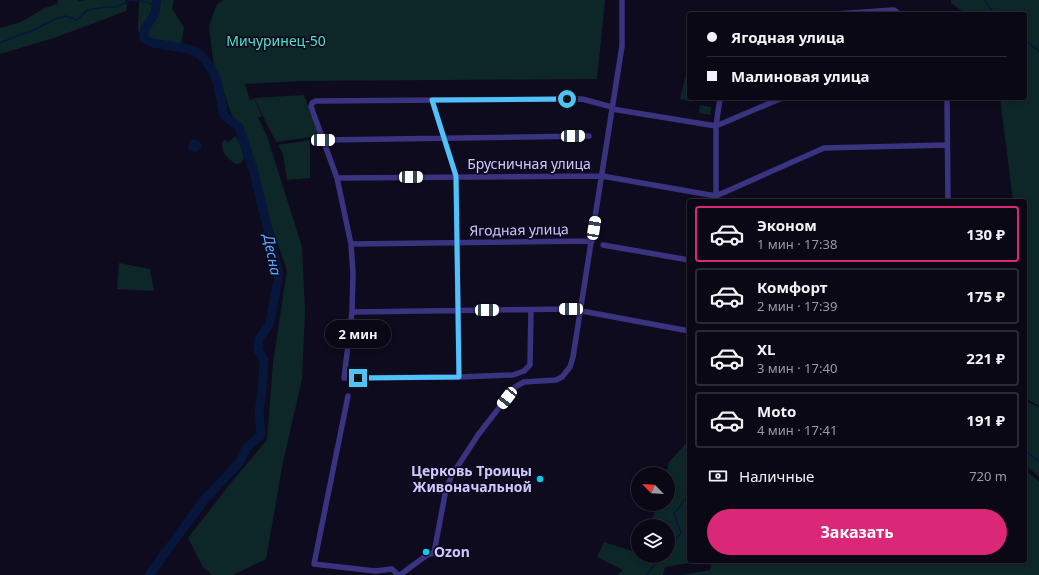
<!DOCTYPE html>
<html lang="ru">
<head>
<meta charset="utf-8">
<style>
	body { margin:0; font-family:"Noto Sans",sans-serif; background:#14111f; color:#f1f3f6; height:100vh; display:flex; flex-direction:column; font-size:15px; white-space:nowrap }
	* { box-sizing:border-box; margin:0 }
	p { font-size:13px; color:#9a9aa1 }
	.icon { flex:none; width:22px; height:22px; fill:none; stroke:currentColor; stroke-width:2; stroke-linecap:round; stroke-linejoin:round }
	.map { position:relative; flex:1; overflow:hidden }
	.panel { position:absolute; left:687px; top:199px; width:340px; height:364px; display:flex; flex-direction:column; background:#0b0816; border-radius:4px; box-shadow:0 2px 6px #0003,0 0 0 1px #2b2935 }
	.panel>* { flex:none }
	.guide { position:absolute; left:687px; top:12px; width:340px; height:88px; border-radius:4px; box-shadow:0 2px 6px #0003,0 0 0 1px #2b2935; display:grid; align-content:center; height:88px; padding:0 20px; background:#0b0816 }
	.needle { width:26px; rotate:295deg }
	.controls { position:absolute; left:631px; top:467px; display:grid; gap:8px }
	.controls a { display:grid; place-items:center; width:44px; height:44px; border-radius:50%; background:#0b0816; box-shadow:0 2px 6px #0003,0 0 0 1px #2b2935; font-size:20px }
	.end { position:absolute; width:18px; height:18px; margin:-9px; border:5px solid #4fc3f7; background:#111; box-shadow:0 0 0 2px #111 }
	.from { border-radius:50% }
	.bubble { position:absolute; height:28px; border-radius:14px; background:#0b0816; box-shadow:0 2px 6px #0003,0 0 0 1px #2b2935; font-size:13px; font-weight:700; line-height:28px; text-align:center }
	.car { position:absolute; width:12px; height:24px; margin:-12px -6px; border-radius:5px; box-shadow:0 0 3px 1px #0007; background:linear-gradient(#fff 24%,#345 0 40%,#fff 0 76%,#345 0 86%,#fff 0) }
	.guide b { display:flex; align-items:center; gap:14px; height:38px; font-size:15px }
	.guide b+b { border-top:1px solid #2b2935 }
	.guide i { width:10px; height:10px; background:#f1f3f6 }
	ul { padding:7px 0 0; list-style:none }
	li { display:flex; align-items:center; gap:12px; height:56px; margin:0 8px 6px; padding:0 12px; border:2px solid #2b2935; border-radius:4px }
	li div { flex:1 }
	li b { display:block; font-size:15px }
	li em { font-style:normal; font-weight:700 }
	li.on { border-color:#db2777 }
	li>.icon { width:36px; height:36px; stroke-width:1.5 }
	.pay { display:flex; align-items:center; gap:10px; height:44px; padding:0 20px; font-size:15px }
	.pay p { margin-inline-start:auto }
	.cta { display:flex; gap:8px; margin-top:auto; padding:8px 20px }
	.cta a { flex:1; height:46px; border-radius:24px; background:#db2777; color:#fff; font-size:16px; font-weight:700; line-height:46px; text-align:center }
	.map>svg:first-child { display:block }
	.green { fill:#0d2728 }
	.water { fill:#06173b }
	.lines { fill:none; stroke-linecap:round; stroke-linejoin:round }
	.stream { stroke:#06173b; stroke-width:1.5 }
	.river { stroke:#06173b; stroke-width:9 }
	.street { stroke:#3a337f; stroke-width:5.5 }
	.route { stroke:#4fc3f7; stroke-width:5 }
	.poi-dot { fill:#00ccf2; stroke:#0f0b1e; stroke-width:1.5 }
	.labels { text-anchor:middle; stroke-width:3.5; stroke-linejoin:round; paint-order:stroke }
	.park-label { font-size:14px; fill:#4ee4c7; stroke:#0f0b1e }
	.street-label { font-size:14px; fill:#d1c7ff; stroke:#0f0b1e }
	.poi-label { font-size:14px; font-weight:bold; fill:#d1c7ff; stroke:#0f0b1e; text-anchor:end }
	.water-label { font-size:15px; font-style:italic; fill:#55a7ff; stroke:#0f0b1e }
</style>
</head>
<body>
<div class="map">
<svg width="1039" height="575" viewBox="0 0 1039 575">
	<rect width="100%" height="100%" fill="#0f0b1e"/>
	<path class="green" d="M58,0H78V1L86,0H125L127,4L126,11L54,38L0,54V28L21,22L45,8L57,4Z
		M139,0H174L172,9L184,27L181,45L154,42L141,36L138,30Z
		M223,0H605L597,79L302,81L245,84L250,100L254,99L262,116L258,118L267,136L302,247L305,312L302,379L283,462L266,559L233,575H212L203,567L188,538L230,484L267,440L273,363L287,270L224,93L213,60L209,26L217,4Z
		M951,0H1039V406L1025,398V201H1013L1000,98H1025V14H966L951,3Z
		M685,77H689V98H693L692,102L680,99Z
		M304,95L319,136L276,142L254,98Z
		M700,105L711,107L710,115L699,113Z
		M235,136C240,142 242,150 244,158L241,163L236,164C227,158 222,154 222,142L225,139L227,142L230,141Z
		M310,140V178L287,180L283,154L278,145Z
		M119,263L150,269L154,291L117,289Z
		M1025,401L1039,407V477L1028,467L1025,465Z
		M689,440V561H701L665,567L663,575H617L623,570L597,557L604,542L638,553V556H668V526H650L657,504H668V474H666L669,462Z
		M1025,470L1039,482V575H682L710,570L711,561H1025Z"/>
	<path class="water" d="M192,139C196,140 200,141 202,145L200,149L197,152L189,151C188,146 188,142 192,139Z"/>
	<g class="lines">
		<path class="stream" d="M132,0C136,1 142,1 146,2C150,4 151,5 156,4
			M985,0L994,14
			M1025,40L1039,51
			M0,43L19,35L30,32L55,19L66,16L77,20L87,10L104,7H117L131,0
			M1025,450L1039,462
			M668,549L681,533L674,514L689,494
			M646,575L662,556"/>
		<path class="river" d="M149,575L205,499L239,463L247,447L261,435L259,412L262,392L264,360L258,350L259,339L269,325L271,317L279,274L253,169L239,127L224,115L217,81L211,68L200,54L188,49L153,43L144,39C143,25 150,24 155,13C156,9 156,4 157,0"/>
		<path class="street" d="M834,14L894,10L899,14
			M947,98L948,201
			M432,100L456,176L459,377
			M612,109L716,126L782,98
			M323,140L589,136
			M337,178L602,176L716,196L824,148L947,145
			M716,201V126L720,98
			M351,244L592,241
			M603,245L689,260
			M531,310L530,365L524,371L513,375L459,377L344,378L352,312L353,273L351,244L337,178L314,115L311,106L312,103L316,101L582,99L612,107
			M352,312L571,309L689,331
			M348,396L314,564L375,571L392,569L398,575
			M400,575L427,555L434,553L446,489L452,475L478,435L515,387L524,382L556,380L562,377L570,367L573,357L622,46V0"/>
	</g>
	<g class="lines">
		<path class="route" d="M358,378L459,377L456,176L432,100L567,99"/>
	</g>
	<g class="poi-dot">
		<circle cx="540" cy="479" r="4"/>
		<circle cx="426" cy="552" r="4"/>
	</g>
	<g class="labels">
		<g class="park-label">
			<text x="276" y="46">Мичуринец-50</text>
		</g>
		<g class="street-label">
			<text x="529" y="169">Брусничная улица</text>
			<text transform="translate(519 230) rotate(-1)" y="5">Ягодная улица</text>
		</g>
		<g class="poi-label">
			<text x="532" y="476">Церковь Троицы<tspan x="532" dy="16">Живоначальной</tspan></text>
			<text x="434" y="557" text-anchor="start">Ozon</text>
		</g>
		<g class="water-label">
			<text transform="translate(272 255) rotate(79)" y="5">Десна</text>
		</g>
	</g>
</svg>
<div class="controls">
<a><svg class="needle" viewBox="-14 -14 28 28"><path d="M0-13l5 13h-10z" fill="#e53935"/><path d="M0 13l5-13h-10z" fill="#9a9aa1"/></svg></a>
<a><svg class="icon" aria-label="layers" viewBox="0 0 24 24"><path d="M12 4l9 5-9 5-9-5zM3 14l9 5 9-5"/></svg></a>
</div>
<i class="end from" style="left:567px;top:99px"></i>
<i class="end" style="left:358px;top:378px"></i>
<div class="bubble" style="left:325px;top:320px;width:66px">2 мин</div>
<i class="car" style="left:573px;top:136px;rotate:89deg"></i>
<i class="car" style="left:323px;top:140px;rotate:89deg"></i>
<i class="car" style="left:411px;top:177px;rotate:90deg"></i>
<i class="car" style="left:594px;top:228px;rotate:9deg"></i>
<i class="car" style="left:571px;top:309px;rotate:270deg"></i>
<i class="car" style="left:487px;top:310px;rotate:89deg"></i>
<i class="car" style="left:507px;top:398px;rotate:218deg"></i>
<div class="guide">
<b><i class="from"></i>Ягодная улица</b>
<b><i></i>Малиновая улица</b>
</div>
<section class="panel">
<ul>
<li class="on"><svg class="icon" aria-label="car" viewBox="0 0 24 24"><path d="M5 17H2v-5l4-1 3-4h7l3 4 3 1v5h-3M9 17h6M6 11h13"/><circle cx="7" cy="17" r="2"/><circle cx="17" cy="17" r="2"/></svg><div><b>Эконом</b><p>1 мин · 17:38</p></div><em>130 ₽</em></li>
<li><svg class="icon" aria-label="car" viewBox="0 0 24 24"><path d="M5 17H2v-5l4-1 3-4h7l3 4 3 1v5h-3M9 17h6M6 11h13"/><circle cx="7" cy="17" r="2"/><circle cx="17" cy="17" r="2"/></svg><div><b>Комфорт</b><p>2 мин · 17:39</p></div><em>175 ₽</em></li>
<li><svg class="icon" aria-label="car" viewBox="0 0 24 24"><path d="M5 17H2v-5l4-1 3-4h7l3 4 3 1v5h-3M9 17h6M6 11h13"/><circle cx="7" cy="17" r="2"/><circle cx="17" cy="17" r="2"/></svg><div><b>XL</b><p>3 мин · 17:40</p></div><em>221 ₽</em></li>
<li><svg class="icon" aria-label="car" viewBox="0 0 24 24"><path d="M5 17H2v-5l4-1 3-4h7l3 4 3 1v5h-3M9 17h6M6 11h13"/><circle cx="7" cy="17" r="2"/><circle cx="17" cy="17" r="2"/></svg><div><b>Moto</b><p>4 мин · 17:41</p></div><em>191 ₽</em></li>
</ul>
<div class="pay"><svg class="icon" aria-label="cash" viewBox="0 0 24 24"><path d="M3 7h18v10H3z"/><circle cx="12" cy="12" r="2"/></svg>Наличные<p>720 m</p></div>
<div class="cta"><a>Заказать</a></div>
</section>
</div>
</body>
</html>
